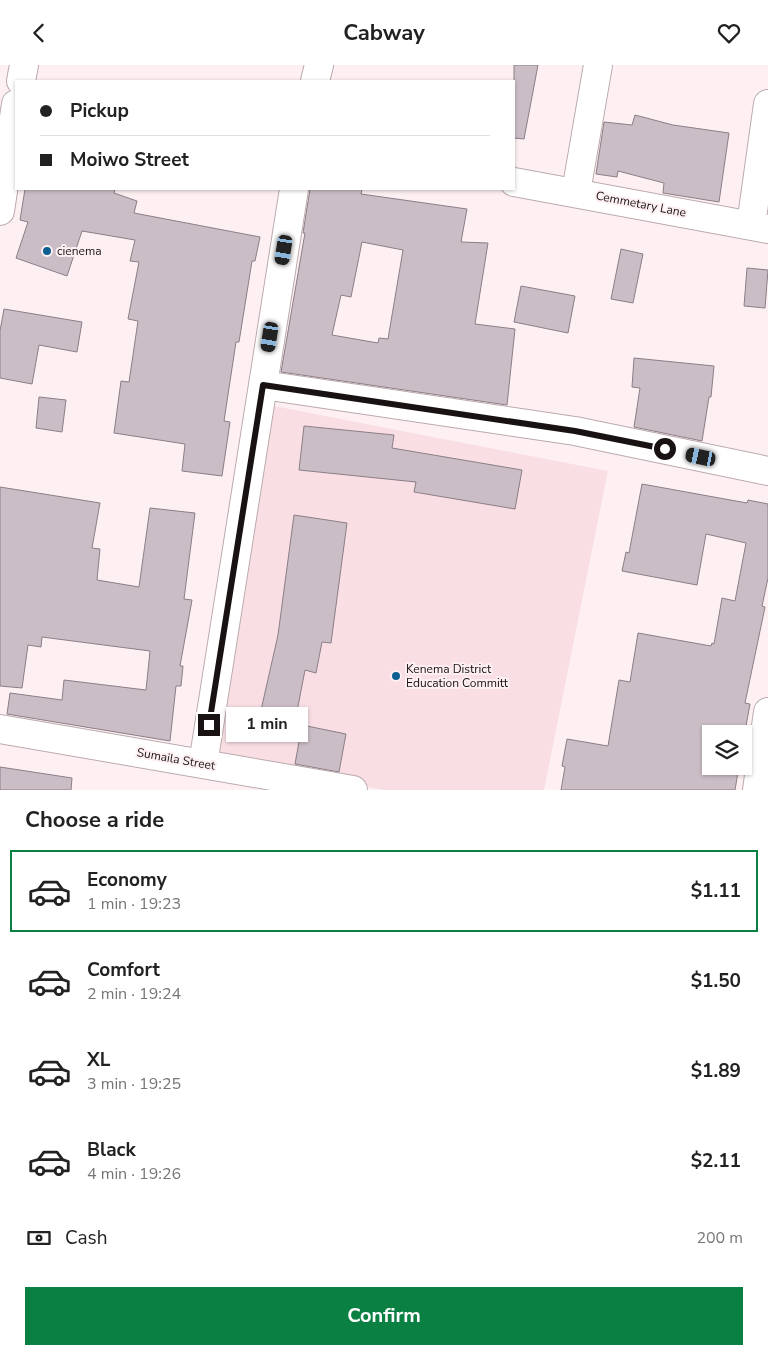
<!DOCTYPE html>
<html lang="en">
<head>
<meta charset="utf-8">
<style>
	body { margin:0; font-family:"Nunito Sans",sans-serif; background:#f2f2f2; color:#222; height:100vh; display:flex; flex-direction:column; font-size:19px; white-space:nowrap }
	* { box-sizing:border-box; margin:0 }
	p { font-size:16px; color:#767676 }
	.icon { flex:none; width:28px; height:28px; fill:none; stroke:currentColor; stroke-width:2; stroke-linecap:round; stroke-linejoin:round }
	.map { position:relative; height:725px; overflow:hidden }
	.drawer { display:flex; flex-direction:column; background:#fff; flex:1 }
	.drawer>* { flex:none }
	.hud { position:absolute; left:15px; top:15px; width:500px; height:110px; border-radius:0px; box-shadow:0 1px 4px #0004; display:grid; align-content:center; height:110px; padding:0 25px; background:#fff }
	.buttons { position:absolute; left:702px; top:660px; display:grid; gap:10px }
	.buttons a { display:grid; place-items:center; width:50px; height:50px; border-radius:0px; background:#fff; box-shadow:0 1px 4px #0004; font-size:25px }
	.end { position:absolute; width:22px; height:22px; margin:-11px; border:6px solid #181213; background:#fff; box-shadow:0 0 0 2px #fff }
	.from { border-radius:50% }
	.bubble { position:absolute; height:35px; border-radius:0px; background:#fff; box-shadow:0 1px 4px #0004; font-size:16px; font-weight:700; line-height:35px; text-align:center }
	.car { position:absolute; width:15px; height:30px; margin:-15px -8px; border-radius:6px; box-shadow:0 0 4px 1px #0007; background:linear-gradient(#222 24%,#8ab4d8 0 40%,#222 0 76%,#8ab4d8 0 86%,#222 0) }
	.hud b { display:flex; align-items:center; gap:18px; height:48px; font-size:19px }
	.hud b+b { border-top:1px solid #e0e0e0 }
	.hud i { width:12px; height:12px; background:#222 }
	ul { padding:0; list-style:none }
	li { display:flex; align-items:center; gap:15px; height:82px; margin:0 10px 8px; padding:0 15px; border:2px solid transparent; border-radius:0px }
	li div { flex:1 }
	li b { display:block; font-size:19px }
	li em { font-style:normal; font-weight:700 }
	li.current { border-color:#0b8043 }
	li>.icon { width:45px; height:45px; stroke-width:1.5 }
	h2 { padding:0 25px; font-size:22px; line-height:60px }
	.pay { display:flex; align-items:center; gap:12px; height:55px; padding:0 25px; font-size:19px }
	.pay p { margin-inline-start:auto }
	.action { display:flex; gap:10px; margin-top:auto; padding:10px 25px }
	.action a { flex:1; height:58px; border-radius:0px; background:#0b8043; color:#fff; font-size:20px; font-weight:700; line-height:58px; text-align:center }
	header { display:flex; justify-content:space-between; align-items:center; height:65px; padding:0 25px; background:#fff; font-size:22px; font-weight:700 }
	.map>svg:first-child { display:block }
	.built { fill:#f9dfe4 }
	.building { fill:#cabdc5; stroke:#8b7e86; fill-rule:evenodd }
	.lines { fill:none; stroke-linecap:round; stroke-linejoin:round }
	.minor-casing { stroke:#bbaaad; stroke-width:30 }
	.minor { stroke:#fff; stroke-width:28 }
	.route { stroke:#181213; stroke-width:6 }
	.poi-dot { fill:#0c6091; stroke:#fef0f2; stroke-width:2 }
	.labels { text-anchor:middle; stroke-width:4; stroke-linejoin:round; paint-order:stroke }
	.street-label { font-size:12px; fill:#181213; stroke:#fef0f2 }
	.poi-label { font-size:12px; fill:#181213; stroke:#fef0f2; text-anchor:start }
</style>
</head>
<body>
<header><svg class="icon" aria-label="back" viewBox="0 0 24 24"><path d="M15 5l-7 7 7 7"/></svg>Cabway<svg class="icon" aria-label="heart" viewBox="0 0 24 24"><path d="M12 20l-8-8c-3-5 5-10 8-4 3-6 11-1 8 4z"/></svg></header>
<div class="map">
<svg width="768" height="725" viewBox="0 0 768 725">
	<rect width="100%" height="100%" fill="#fef0f2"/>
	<path class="built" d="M269,340L608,406L544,725H385L211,694Z"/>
	<path class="building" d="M514,0H538L524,74L514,73Z
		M635,50L673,60L729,68L719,137L663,128L664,118L618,106L617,112L596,109L604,57L632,60Z
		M25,124H115L114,128L137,136L134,148L260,172L255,196H252L239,277H236L224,356L230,357L222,411L182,406L185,379L114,368L121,316L129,317L138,256L128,254L139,197L130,196L135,175L82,166L67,211L16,193L28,157L20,155Z
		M310,124H362L361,129L467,144L461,177L488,178L475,259L515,264L507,340L281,307L305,168H303ZM362,177L403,185L388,274L379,273L378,278L332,270L341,230L351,232Z
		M621,184L643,189L633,238L611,234Z
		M747,203L768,205L765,243L744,241Z
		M521,221L575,231L568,268L514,257Z
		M4,244L82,257L77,287L39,280L32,319L0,313V266Z
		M634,293L714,301L711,332H709L702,376L634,362L640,323L632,322Z
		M39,332L66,335L62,367L36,363Z
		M304,361L394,370L392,383L522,405L515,444L414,427L416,417L299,405Z
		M642,419L747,438L748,435L768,439V513L762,541L765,542L745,638L750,639L744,672V669H711V701H739L735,725H561L565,702L562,701L567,674L608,681L619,615L630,617L638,568L711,581L712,578L714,579L722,533L735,536L746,478L706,469L697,520L622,506L626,487L629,488Z
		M0,422L100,438L92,483L100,484L97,515L139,522L150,443L195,448L184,534L192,535L180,601H183L181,621H176L170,676L7,649L10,628L62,635L64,615L146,625L150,586L42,572L41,582L28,580L22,623L0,621Z
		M294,450L347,458L331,578L322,577L316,608L305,605L294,662L259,654L278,570Z
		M302,660L346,669L339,707L295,699Z
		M0,702L72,713L71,725H0Z"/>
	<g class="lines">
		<g class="minor-casing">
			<path id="minor" d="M21,16L24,0
				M315,16L319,0
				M514,117L768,164
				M576,127L598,0
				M0,146L16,39
				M751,160L768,39
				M263,320L575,366L768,406
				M0,664L353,725
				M203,699L294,124
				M757,725L768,647"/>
		</g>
		<use href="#minor" class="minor"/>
	</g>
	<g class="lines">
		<path class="route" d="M209,660L263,320L575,366L665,384"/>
	</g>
	<g class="poi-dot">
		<circle cx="47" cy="186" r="5"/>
		<circle cx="396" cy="611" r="5"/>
	</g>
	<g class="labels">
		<g class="street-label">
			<text transform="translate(641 139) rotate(11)" y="4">Cemmetary Lane</text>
			<text transform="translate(176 694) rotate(10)" y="4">Sumaila Street</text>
		</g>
		<g class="poi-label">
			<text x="57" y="190">cienema</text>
			<text x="406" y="608">Kenema District<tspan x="406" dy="14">Education Committ</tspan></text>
		</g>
	</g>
</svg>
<div class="buttons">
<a><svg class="icon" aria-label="layers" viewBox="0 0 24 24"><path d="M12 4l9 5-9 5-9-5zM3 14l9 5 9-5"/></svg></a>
</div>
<i class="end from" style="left:665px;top:384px"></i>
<i class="end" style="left:209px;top:660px"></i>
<div class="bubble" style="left:226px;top:642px;width:82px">1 min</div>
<i class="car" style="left:284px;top:185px;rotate:189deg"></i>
<i class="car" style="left:270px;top:272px;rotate:189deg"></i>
<i class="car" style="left:701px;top:392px;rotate:282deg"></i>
<div class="hud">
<b><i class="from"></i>Pickup</b>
<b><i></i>Moiwo Street</b>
</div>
</div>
<section class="drawer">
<h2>Choose a ride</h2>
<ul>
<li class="current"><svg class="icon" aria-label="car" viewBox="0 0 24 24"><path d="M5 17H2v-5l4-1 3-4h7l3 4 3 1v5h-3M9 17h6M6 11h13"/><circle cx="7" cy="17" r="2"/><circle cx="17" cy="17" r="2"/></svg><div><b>Economy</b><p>1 min · 19:23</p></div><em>$1.11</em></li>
<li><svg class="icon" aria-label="car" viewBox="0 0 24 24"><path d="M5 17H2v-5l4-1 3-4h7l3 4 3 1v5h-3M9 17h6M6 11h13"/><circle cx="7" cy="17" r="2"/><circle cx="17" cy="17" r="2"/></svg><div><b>Comfort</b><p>2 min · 19:24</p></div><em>$1.50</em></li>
<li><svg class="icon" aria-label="car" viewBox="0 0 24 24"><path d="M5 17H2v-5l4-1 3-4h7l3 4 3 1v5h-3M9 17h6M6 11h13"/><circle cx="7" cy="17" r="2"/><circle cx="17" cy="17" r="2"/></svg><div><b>XL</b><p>3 min · 19:25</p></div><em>$1.89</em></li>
<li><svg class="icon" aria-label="car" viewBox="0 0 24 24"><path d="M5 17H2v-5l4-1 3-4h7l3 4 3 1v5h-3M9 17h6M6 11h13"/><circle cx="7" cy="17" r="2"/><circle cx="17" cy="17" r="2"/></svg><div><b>Black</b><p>4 min · 19:26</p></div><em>$2.11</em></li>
</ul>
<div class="pay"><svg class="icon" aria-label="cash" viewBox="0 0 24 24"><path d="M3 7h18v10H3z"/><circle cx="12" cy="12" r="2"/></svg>Cash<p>200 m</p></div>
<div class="action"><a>Confirm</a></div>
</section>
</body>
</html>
